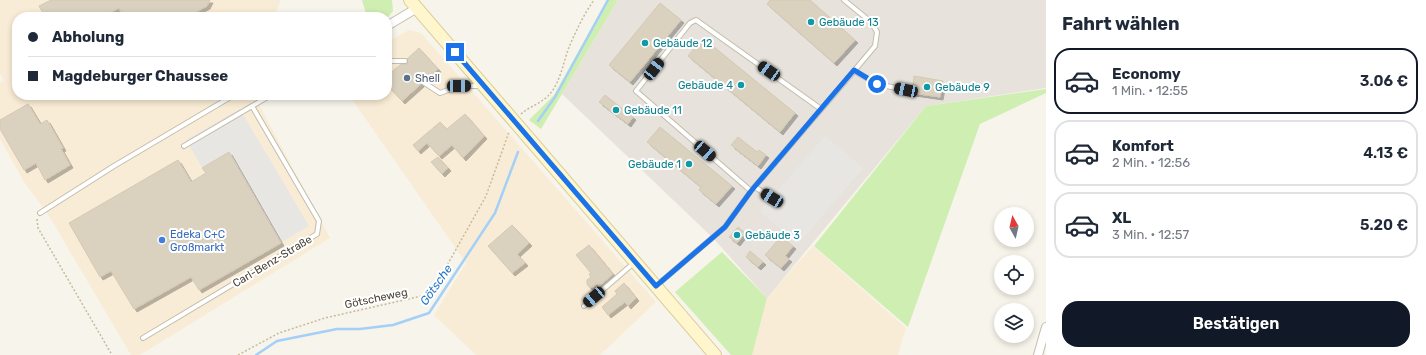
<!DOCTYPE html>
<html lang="de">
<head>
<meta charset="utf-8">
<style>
	body { margin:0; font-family:Rubik,sans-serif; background:#f2f2f3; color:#1f2937; height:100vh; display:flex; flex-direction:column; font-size:15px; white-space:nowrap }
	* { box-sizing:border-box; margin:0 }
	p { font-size:13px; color:#747a83 }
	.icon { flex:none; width:22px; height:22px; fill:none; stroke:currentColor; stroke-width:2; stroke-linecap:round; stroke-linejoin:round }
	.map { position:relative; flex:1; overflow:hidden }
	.side { display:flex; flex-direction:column; background:#fff; width:380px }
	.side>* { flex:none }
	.hud { position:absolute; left:12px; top:12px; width:380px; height:88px; border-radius:16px; box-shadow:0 2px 6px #0003; display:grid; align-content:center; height:88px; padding:0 16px; background:#fff }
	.needle { width:26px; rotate:352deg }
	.fabs { position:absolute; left:994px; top:207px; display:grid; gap:8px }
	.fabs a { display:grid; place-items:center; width:40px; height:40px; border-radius:50%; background:#fff; box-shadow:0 2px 6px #0003; font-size:20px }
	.end { position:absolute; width:18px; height:18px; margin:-9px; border:5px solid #1a73e8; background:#fff; box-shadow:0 0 0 2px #fff }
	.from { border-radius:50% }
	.car { position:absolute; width:12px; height:24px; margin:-12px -6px; border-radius:5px; box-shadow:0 0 3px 1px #0007; background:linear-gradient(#222 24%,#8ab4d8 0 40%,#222 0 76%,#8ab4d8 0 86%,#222 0) }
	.hud b { display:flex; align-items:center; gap:14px; height:38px; font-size:15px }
	.hud b+b { border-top:1px solid #e0e1e3 }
	.hud i { width:10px; height:10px; background:#1f2937 }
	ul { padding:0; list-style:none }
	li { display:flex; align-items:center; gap:12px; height:66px; margin:0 8px 6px; padding:0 8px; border:2px solid #e0e1e3; border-radius:16px }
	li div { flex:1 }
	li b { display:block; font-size:15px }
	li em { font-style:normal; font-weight:600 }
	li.selected { border-color:#111827 }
	li>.icon { width:36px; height:36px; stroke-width:1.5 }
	h2 { padding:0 16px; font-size:18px; line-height:48px }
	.button { display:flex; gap:8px; margin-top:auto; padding:8px 16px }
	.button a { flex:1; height:46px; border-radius:16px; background:#111827; color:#fff; font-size:16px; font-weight:600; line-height:46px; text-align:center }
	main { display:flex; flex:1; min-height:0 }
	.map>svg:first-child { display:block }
	.commercial { fill:#f9ecd6 }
	.industrial { fill:#e7e3dc }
	.green { fill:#cfeeb1 }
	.parking { fill:#e8e6e3 }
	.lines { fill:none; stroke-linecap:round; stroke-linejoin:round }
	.stream { stroke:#a4d0f7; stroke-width:2.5 }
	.building { fill:#dad1bf; stroke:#d5c9b2; filter:url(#shadow) }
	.lane-casing { stroke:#c3bdac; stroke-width:6 }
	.street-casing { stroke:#c3bdac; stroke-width:10 }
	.secondary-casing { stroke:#dacc97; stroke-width:14 }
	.path { stroke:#c7ba9c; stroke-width:1.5; stroke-dasharray:2 2; stroke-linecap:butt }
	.lane { stroke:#fff; stroke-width:4 }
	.street { stroke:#fff; stroke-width:8 }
	.secondary { stroke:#fff6cd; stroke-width:12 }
	.route { stroke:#1a73e8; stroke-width:5 }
	.culture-dot { fill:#0f9aa8; stroke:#fff; stroke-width:1.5 }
	.service-dot { fill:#5c6f8a; stroke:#fff; stroke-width:1.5 }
	.shop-dot { fill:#3f7fe0; stroke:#fff; stroke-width:1.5 }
	.labels { text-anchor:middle; stroke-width:4; stroke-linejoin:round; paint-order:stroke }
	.culture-label { font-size:11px; fill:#0d838f; stroke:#fff; text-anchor:start }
	.service-label { font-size:11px; fill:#4e5e75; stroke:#fff; text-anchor:start }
	.shop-label { font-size:11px; fill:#366cbe; stroke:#fff; text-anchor:start }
	.street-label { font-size:11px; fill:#4c4538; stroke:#fff }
	.water-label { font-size:12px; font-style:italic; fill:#2578c4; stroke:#fff }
</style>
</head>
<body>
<main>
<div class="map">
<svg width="1046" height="355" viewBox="0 0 1046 355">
	<defs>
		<filter id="shadow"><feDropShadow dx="3" dy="3" stdDeviation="0" flood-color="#0004"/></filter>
	</defs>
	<rect width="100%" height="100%" fill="#f7f4eb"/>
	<path class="commercial" d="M0,0H281L274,17H17V95H254L330,238L140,355H131L49,216L24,182L0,139V83L4,80L0,74Z
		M409,30L421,33L656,302L600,355H476L434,315L466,263L349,95H387V42Z
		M813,246L906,328L898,355H752L766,298Z"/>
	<path class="industrial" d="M618,0H1046V88L926,106L767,298L713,238L562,94Z"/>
	<path class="green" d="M362,0H392L393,11L387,18L367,17Z
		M607,0H618L541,129L529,120L554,95Z
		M1046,89V93L980,124L908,327L814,246L926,106Z
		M722,252L767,298L752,355H731L675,292Z"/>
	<path class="parking" d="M240,109L309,226L255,258L186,140Z
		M825,136L863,168L798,244L760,211Z"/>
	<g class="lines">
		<path class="stream" d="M538,121L555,97L608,0
			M256,355L277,341L337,329H360L393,325L429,313L495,213L518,152"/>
	</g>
	<path class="building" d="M51,0H210L207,6L187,17H179L175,13L168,17H124L119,8L102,17H45L39,6Z
		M770,0H810L855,40L834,63L767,4Z
		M660,3L681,20L630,82L609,65Z
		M703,38L795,113L780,132L688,56Z
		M419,48L438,69L426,80L421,79V84L402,101L387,85V76L401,64H407V59Z
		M914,76L943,81L940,97L912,93Z
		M605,95L633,117L628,124L599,102Z
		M28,104L40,124L47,120L63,148L61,149L70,165L45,180L36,163L24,170L0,129V120Z
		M465,114L484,136L463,158L452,145L439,156L427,143L418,151L413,145L440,122L447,129Z
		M660,127L732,186L716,204L699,190L701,187L647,142Z
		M738,137L757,152L759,150L766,155L758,166L731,145Z
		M229,152L281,243L199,290L191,277L134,309L111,271L100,277L69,223L178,160L191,182L206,173L202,168Z
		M438,157L448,168L442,174L431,162Z
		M512,225L529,243L517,254L525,263L512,273L488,246Z
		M738,227L745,233L737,243L729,237Z
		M783,238L793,246L785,256L789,259L781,268L765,255L778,240L780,242Z
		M589,245L613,274L599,286L597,284L593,287H589L587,284V280L591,277L589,274L591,273L576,255Z
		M750,251L763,262L758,267L746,257Z
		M624,283L636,298L628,306L625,302L608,315L602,307L617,294L615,291Z"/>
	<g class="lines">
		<g class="lane-casing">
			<path id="lane" d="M844,0L871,22L877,32L875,46L854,71
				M387,61H405
				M423,82L440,93L459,86H481
				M184,146L271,95
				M755,187L772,198
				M751,191L636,91L690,23L696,20L821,109
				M40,213L114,166L234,95
				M656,286L725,227L751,191L854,71L877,84L906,90
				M584,306L635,262
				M143,338L317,234L319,221L252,106"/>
		</g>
		<g class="street-casing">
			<path id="street" d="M387,26L417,8
				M1038,355L1046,327"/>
		</g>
		<g class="secondary-casing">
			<path id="secondary" d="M410,0L715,355"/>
		</g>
		<path class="path" d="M521,114C529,107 539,104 547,97C560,85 563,63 569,47C576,31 584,14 594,0
			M37,219L38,228L112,355
			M238,355L279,333L325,318L426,295L436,285L486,196L509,132"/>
		<use href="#lane" class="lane"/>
		<use href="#street" class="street"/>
		<use href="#secondary" class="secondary"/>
	</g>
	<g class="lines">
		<path class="route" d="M455,52L656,286L725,227L751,191L854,70L877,84"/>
	</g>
	<g class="culture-dot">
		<circle cx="811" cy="22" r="4"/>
		<circle cx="645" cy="43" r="4"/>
		<circle cx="741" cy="85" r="4"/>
		<circle cx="927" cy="87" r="4"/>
		<circle cx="616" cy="110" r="4"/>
		<circle cx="689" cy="164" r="4"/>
		<circle cx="737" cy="235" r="4"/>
	</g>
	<circle class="service-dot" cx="407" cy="78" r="4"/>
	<circle class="shop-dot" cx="162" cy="240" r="4"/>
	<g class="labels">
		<g class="culture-label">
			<text x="819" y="26">Gebäude 13</text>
			<text x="653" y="47">Gebäude 12</text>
			<text x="733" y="89" text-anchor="end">Gebäude 4</text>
			<text x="935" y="91">Gebäude 9</text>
			<text x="624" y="114">Gebäude 11</text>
			<text x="681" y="168" text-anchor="end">Gebäude 1</text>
			<text x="745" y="239">Gebäude 3</text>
		</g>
		<g class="service-label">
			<text x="415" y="82">Shell</text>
		</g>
		<g class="shop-label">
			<text x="170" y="238">Edeka C+C<tspan x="170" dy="13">Großmarkt</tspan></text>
		</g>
		<g class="street-label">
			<text transform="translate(272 261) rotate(-31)" y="4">Carl-Benz-Straße</text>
			<text transform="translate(376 298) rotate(-12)" y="4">Götscheweg</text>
		</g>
		<g class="water-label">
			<text transform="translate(436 285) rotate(-55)" y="4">Götsche</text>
		</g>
	</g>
</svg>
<div class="fabs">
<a><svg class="needle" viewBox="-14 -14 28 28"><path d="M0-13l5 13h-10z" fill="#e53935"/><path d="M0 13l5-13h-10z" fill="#747a83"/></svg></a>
<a><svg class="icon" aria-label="locate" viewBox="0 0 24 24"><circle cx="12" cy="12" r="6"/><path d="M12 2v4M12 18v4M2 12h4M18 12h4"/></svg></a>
<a><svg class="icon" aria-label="layers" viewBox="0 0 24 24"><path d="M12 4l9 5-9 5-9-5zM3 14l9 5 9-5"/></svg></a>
</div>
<i class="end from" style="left:877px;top:84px"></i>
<i class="end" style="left:455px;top:52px"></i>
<i class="car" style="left:654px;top:69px;rotate:38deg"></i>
<i class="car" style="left:769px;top:71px;rotate:305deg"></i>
<i class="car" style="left:459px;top:86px;rotate:89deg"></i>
<i class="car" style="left:906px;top:90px;rotate:282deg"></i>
<i class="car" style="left:705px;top:151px;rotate:131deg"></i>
<i class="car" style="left:772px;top:198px;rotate:302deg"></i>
<i class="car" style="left:594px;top:297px;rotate:230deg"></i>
<div class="hud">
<b><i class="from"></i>Abholung</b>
<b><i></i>Magdeburger Chaussee</b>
</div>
</div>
<section class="side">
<h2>Fahrt wählen</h2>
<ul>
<li class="selected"><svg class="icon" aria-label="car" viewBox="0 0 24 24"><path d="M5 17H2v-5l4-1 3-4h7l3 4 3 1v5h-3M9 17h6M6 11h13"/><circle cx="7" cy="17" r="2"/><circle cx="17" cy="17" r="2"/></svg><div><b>Economy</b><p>1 Min. · 12:55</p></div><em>3.06 €</em></li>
<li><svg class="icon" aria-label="car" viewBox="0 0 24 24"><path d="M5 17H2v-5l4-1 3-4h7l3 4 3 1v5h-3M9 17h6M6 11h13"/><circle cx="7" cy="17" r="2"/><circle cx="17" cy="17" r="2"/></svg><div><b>Komfort</b><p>2 Min. · 12:56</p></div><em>4.13 €</em></li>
<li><svg class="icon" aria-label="car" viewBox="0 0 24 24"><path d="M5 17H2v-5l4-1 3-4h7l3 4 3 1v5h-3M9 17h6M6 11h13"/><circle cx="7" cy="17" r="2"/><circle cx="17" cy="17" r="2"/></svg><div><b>XL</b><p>3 Min. · 12:57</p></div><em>5.20 €</em></li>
</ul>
<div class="button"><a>Bestätigen</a></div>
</section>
</main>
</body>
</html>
